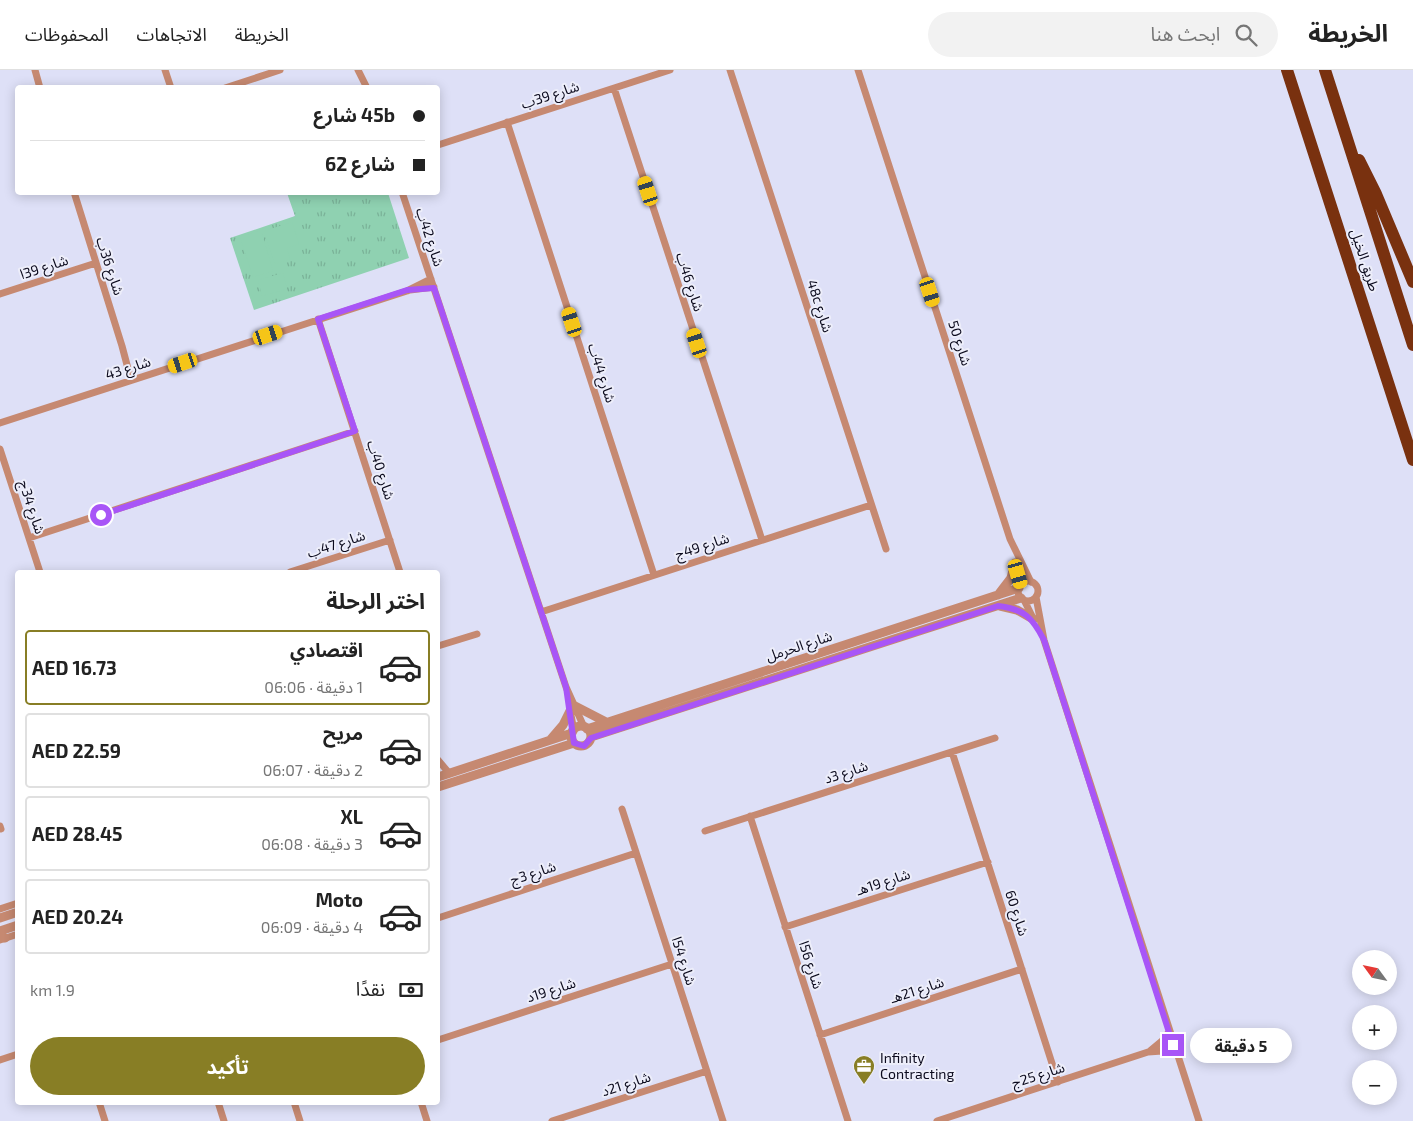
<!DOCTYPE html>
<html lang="ar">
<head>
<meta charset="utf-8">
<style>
	body { margin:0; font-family:"Exo 2","Noto Sans Arabic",sans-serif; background:#f2f2f2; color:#222; direction:rtl; height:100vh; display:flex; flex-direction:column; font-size:19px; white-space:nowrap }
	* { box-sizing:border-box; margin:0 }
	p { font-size:16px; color:#767676 }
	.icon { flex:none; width:28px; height:28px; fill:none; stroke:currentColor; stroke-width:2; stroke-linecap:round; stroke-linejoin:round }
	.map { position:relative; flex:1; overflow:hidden; direction:ltr }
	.sheet { position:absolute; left:15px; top:500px; width:425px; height:535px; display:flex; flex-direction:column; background:#fff; border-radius:5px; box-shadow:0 2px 12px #0003; direction:rtl }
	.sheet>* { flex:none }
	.guide { position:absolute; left:15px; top:15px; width:425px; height:110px; border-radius:5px; box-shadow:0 2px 12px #0003; direction:rtl; display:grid; align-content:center; height:110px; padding:0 15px; background:#fff }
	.needle { width:32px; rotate:303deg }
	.buttons { position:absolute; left:1352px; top:880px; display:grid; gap:10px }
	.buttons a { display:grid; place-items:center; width:45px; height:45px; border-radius:50%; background:#fff; box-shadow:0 2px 12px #0003; font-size:25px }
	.end { position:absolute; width:22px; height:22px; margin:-11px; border:6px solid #a855f7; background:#fff; box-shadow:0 0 0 2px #fff }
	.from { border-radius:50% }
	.bubble { position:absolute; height:35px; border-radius:18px; background:#fff; box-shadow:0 2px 12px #0003; font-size:16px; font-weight:700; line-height:35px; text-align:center; direction:rtl }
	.car { position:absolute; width:15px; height:30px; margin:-15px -8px; border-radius:6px; box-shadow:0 0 4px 1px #0007; background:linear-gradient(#f5c518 24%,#345 0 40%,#f5c518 0 76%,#345 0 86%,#f5c518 0) }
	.guide b { display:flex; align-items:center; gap:18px; height:48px; font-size:19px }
	.guide b+b { border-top:1px solid #e0e0e0 }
	.guide i { width:12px; height:12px; background:#222 }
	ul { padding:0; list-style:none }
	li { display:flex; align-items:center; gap:15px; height:75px; margin:0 10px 8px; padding:0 5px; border:2px solid #e0e0e0; border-radius:5px }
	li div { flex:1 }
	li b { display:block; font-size:19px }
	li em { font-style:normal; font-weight:700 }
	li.active { border-color:#887e25 }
	li>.icon { width:45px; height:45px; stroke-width:1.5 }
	h2 { padding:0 15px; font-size:22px; line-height:60px }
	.pay { display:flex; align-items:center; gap:12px; height:55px; padding:0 15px; font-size:19px }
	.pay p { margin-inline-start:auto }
	.action { display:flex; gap:10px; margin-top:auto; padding:10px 15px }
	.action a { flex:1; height:58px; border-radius:30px; background:#887e25; color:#fff; font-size:20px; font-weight:700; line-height:58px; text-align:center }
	header { display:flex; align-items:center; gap:30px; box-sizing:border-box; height:70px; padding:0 25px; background:#fff; border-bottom:1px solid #e0e0e0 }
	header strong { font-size:24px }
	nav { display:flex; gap:28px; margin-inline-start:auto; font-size:18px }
	.search { width:350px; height:45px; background:#f2f2f2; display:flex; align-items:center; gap:12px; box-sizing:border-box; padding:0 18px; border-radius:28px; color:#767676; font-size:19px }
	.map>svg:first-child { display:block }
	.park { fill:url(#park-tufts) }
	.pitch { fill:#8fd1b1 }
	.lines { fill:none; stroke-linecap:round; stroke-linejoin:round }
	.minor { stroke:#c68971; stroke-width:7 }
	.tertiary { stroke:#c68971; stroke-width:9 }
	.motorway { stroke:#79310f; stroke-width:12 }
	.route { stroke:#a855f7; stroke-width:6 }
	.labels { text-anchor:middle; stroke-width:4; stroke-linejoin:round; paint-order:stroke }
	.street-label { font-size:14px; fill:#0b0a1d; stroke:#edeefa }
	.poi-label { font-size:14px; fill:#0b0a1d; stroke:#edeefa; text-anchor:start }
</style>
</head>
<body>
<header>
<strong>الخريطة</strong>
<div class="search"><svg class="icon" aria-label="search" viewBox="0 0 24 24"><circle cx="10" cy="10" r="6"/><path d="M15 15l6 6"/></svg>ابحث هنا</div>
<nav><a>الخريطة</a><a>الاتجاهات</a><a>المحفوظات</a></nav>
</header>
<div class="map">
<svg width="1413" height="1051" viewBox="0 0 1413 1051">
	<defs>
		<pattern id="park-tufts" width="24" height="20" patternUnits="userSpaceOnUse" patternTransform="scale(1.25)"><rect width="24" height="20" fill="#8fd1b1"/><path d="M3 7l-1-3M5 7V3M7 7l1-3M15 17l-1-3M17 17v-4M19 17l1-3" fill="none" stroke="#7ab298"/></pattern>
	</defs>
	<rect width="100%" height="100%" fill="#dee0f7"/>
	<path class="park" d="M287,123H388L409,188L254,240L230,168L295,146Z"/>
	<path class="pitch" d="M292,152L299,174L287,178L290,189L275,194L264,161Z
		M261,160L273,201L253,207L240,167Z
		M283,203L287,219L262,226L258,210Z"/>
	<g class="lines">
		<path class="minor" d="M35,0L40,18
			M165,0L171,18
			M358,0L366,16
			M730,0L886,479
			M858,0L1010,469L1031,512
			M225,18L280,0
			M614,18L762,470
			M507,52L654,505
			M438,75L670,0
			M74,122L122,276L131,310
			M402,122L566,617L584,657
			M410,220L434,217
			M0,224L96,193
			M318,249L400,502
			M0,353L407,221L431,209
			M0,379L40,502
			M29,468L355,361
			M1015,494L1021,515
			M290,502L390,470
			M1018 521a10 10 0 1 1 20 0a10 10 0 1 1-20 0Z
			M1036,527L1044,570L1199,1051
			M1024,530L1034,550
			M541,542L871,435
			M438,576L477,564
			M570,640L574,661
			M952,682L1058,1012
			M438,690L449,703
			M622,739L723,1051
			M750,746L848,1051
			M0,756L1,759
			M705,761L995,668
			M0,839L18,833
			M438,848L636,783
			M785,857L988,792
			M0,870L18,864
			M820,965L1022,899
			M438,970L672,894
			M1150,981L1162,971L1169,962
			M0,990L18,984
			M99,1032L105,1051
			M218,1032L224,1051
			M294,1032L300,1051
			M421,1032L427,1051
			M552,1051L707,1001
			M937,1051L1148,982L1162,981L1177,984"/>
		<path class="tertiary" d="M998,525L1011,508L1015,493
			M1000,536L1017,540L1033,549
			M575,636L606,652
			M571 666a10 10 0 1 1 20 0a10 10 0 1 1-20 0Z
			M587,659L1019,518
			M591,667L1021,528
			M551,669L563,655L570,641
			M438,707L572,663
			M438,717L574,673
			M0,848L18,842
			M0,861L18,855
			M0,867L5,868"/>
		<path class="motorway" d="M1287,0L1413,390
			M1325,0L1413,275
			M1359,90L1376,124L1413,212"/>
	</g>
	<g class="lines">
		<path class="route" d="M101,445L355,361L318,249L407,220L434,218L566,617L574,673L584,676L591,668L998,536C1024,539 1032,547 1044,570L1173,975"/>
	</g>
	<defs>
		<g id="office-pin" transform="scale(1.125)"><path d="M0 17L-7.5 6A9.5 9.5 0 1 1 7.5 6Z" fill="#887e25" stroke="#edeefa"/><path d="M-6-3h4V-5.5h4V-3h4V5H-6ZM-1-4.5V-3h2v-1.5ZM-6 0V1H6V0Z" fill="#fff"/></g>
	</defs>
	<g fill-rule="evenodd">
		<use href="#office-pin" x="864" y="996"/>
	</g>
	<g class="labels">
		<g class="street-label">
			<text transform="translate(550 25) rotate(-18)" y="5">شارع 39ب</text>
			<text transform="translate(430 167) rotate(72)" y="5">شارع 42ب</text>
			<text transform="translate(1365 190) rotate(72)" y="5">طريق الخيل</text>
			<text transform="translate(110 196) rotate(72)" y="5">شارع 36ب</text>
			<text transform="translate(44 197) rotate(-18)" y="5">شارع 39ا</text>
			<text transform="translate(690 212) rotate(72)" y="5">شارع 46ب</text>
			<text transform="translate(820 236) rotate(72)" y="5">48c شارع</text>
			<text transform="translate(960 273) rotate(72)" y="5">شارع 50</text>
			<text transform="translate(128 298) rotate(-18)" y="5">شارع 43</text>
			<text transform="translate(602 303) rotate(72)" y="5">شارع 44ب</text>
			<text transform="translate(381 400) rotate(72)" y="5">شارع 40ب</text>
			<text transform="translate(32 437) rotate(72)" y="5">شارع 34ج</text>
			<text transform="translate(336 474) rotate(-18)" y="5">شارع 47ب</text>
			<text transform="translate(702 476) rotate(-18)" y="5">شارع 49ج</text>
			<text transform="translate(799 576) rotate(-18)" y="5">شارع الحرمل</text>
			<text transform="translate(846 702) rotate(-18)" y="5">شارع 3د</text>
			<text transform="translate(533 803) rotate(-18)" y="5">شارع 3ج</text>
			<text transform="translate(883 812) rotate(-18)" y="5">شارع 19هـ</text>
			<text transform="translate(1017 843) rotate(72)" y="5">شارع 60</text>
			<text transform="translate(684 891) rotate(72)" y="5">شارع 54ا</text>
			<text transform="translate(811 895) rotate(72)" y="5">شارع 56ا</text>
			<text transform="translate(551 920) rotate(-18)" y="5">شارع 19د</text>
			<text transform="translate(917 920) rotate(-18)" y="5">شارع 21هـ</text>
			<text transform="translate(1038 1005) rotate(-18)" y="5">شارع 25ج</text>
			<text transform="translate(626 1014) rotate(-18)" y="5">شارع 21د</text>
		</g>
		<g class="poi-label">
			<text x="880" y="993">Infinity<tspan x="880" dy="16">Contracting</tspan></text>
		</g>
	</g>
</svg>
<div class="buttons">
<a><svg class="needle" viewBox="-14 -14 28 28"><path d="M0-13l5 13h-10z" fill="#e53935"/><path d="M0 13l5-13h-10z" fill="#767676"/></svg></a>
<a>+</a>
<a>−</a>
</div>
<i class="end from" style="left:101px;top:445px"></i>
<i class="end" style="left:1173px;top:975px"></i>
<div class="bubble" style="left:1190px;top:958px;width:102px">5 دقيقة</div>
<i class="car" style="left:648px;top:121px;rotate:342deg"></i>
<i class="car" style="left:930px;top:222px;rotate:162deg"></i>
<i class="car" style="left:572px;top:252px;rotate:342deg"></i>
<i class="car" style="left:268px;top:265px;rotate:72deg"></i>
<i class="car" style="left:697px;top:273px;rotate:342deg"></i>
<i class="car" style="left:183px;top:293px;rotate:252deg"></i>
<i class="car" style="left:1018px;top:504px;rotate:164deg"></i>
<div class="guide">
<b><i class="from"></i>45b شارع</b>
<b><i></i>شارع 62</b>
</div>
<section class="sheet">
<h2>اختر الرحلة</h2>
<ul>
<li class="active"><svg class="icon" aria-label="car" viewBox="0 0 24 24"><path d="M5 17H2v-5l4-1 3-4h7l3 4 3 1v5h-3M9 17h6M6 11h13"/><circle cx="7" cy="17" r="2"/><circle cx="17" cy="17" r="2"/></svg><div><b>اقتصادي</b><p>1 دقيقة · 06:06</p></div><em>AED 16.73</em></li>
<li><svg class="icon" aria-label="car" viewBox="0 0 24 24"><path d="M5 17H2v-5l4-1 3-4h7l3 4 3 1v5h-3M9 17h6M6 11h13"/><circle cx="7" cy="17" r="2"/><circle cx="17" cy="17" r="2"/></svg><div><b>مريح</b><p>2 دقيقة · 06:07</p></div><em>AED 22.59</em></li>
<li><svg class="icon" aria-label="car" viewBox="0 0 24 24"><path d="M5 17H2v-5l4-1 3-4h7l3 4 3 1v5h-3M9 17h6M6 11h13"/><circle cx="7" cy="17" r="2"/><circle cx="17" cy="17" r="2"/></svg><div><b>XL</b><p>3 دقيقة · 06:08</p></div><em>AED 28.45</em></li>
<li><svg class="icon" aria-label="car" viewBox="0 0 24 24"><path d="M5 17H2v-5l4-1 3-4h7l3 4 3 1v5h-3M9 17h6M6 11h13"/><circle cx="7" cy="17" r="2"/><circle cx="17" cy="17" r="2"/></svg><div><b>Moto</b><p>4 دقيقة · 06:09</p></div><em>AED 20.24</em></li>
</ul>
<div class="pay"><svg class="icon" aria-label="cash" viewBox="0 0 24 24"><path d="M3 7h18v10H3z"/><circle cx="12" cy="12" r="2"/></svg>نقدًا<p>1.9 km</p></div>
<div class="action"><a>تأكيد</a></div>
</section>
</div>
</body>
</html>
